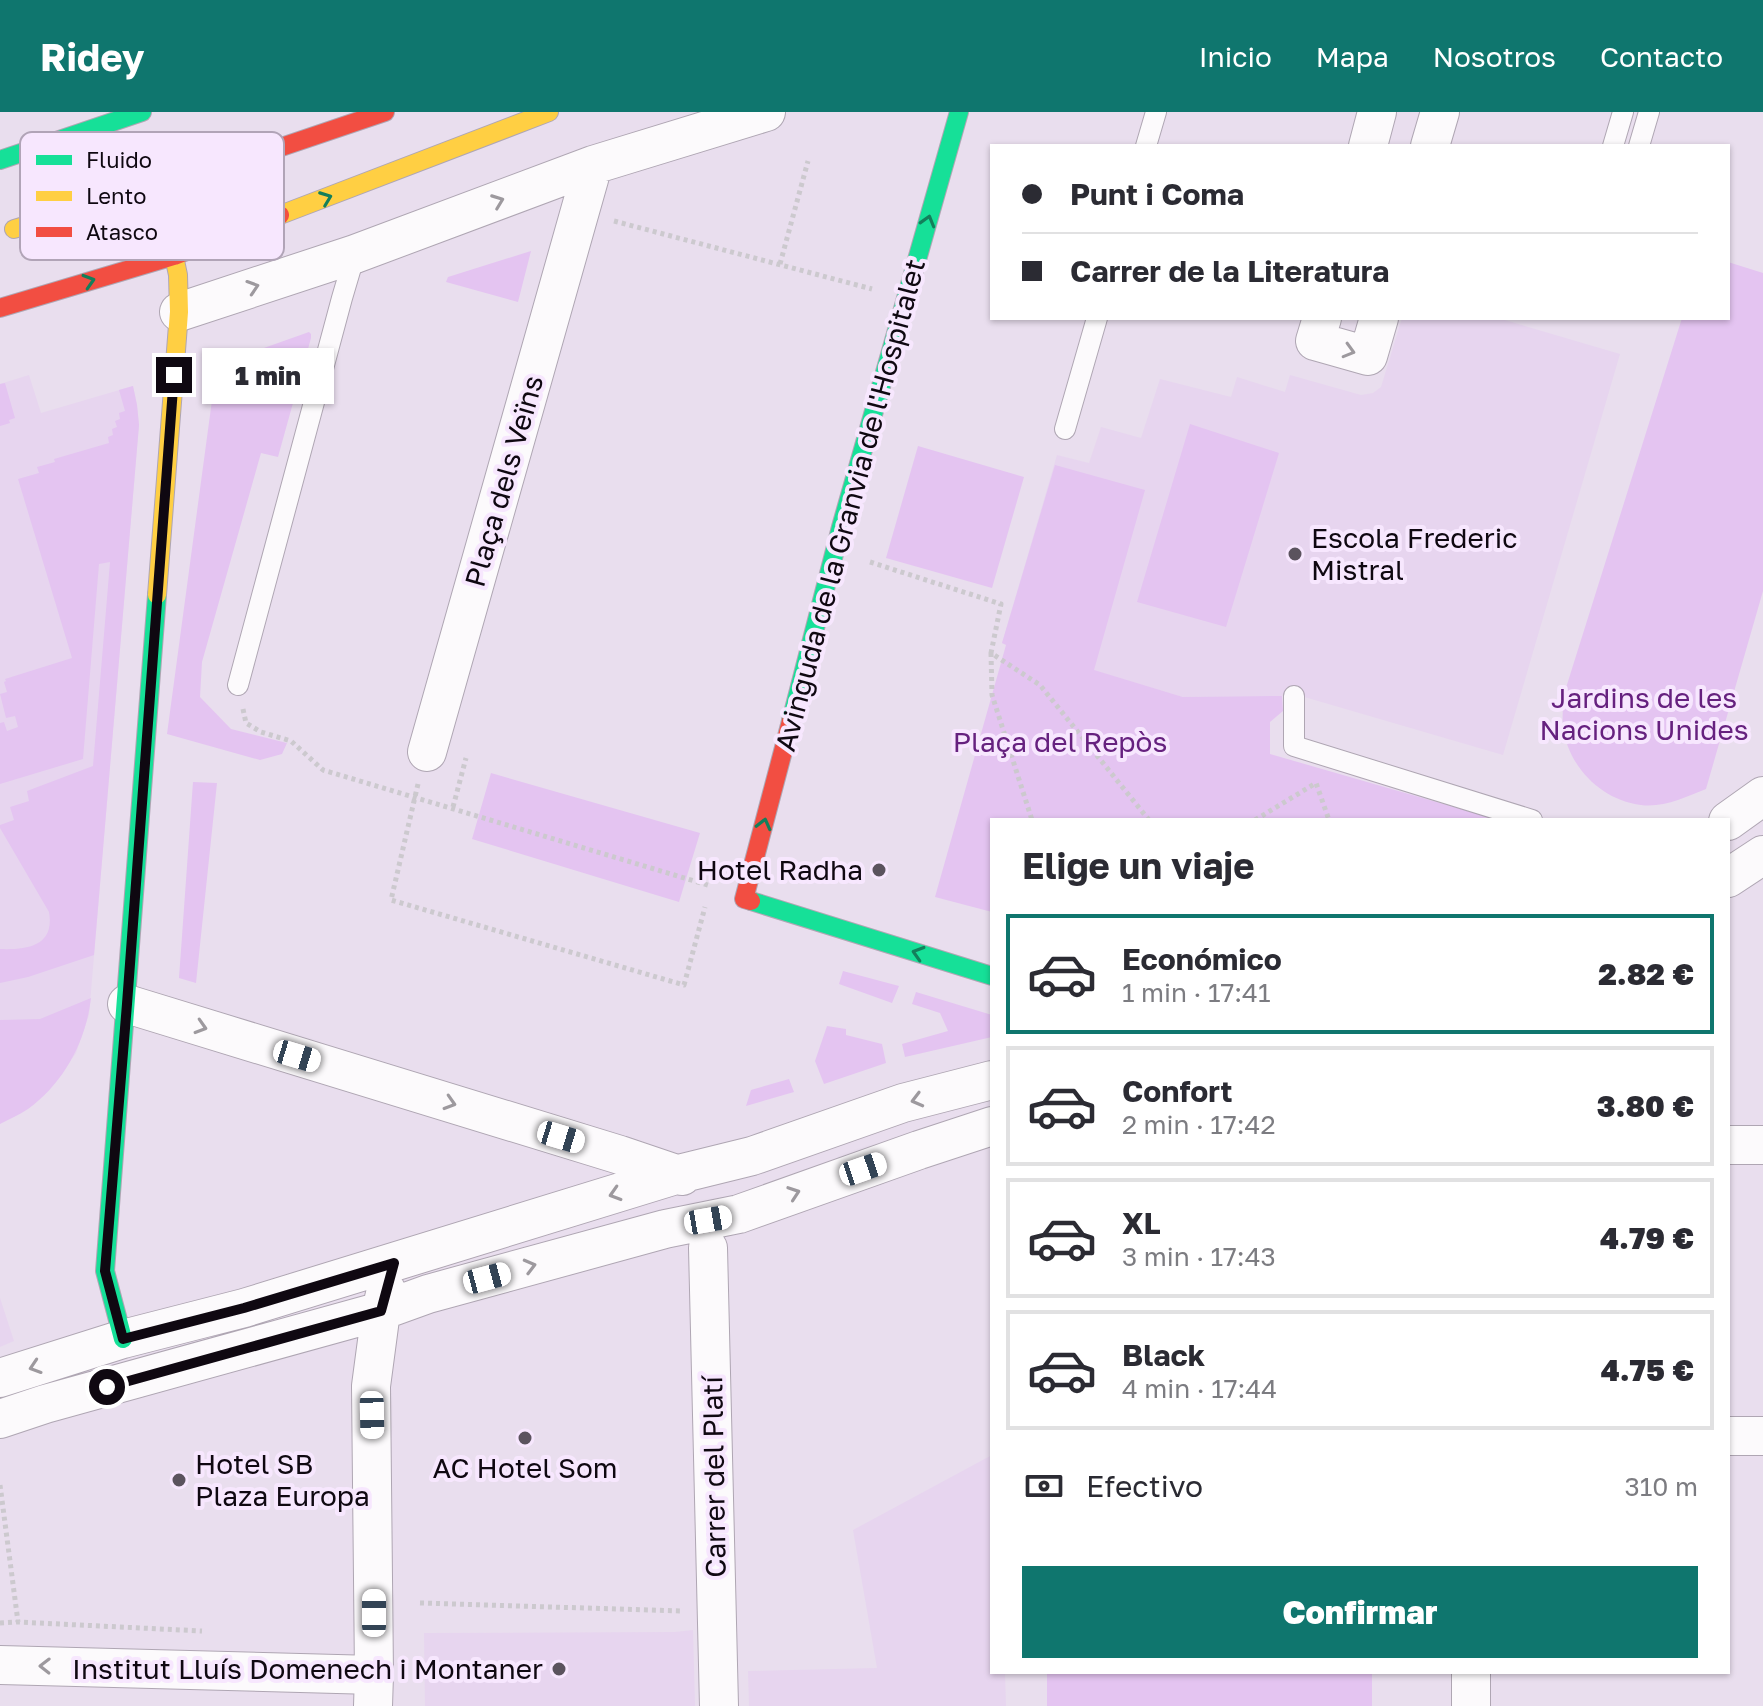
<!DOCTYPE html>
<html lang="es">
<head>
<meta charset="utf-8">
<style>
	body { margin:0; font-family:"Golos Text",sans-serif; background:#f7f7f7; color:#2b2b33; height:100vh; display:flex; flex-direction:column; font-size:30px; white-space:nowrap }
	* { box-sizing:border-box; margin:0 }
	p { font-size:26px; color:#7c7c81 }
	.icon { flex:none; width:44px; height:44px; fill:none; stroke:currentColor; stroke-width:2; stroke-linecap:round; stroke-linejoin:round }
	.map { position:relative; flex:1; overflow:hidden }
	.details { position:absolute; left:990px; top:706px; width:740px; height:856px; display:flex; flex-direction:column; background:#fff; border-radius:0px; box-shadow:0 2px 6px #0004 }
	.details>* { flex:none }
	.hud { position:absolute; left:990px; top:32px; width:740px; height:176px; border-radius:0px; box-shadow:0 2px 6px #0004; display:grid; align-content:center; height:176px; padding:0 32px; background:#fff }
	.end { position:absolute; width:36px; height:36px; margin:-18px; border:10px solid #0f0811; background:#fff; box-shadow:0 0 0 4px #fff }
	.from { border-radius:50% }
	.bubble { position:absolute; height:56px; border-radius:0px; background:#fff; box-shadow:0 2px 6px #0004; font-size:26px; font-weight:800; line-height:56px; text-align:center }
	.car { position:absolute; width:24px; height:48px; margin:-24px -12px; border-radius:10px; box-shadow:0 0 6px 2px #0007; background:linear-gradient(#fff 24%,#345 0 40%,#fff 0 76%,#345 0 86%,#fff 0) }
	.hud b { display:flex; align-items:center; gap:28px; height:76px; font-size:30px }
	.hud b+b { border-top:2px solid #e1e1e2 }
	.hud i { width:20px; height:20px; background:#2b2b33 }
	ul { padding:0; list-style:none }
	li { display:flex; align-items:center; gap:24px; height:120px; margin:0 16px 12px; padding:0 16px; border:4px solid #e1e1e2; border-radius:0px }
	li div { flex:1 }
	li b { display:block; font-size:30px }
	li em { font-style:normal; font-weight:800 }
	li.selected { border-color:#0f766e }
	li>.icon { width:72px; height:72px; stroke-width:1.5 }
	h2 { padding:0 32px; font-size:36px; line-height:96px }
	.pay { display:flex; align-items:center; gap:20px; height:88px; padding:0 32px; font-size:30px }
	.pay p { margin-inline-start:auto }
	.action { display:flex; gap:16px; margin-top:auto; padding:16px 32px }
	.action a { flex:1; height:92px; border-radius:0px; background:#0f766e; color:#fff; font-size:32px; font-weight:800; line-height:92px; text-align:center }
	header { display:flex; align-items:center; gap:48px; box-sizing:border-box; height:112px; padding:0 40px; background:#0f766e; color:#fff }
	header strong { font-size:38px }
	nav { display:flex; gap:44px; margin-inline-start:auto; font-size:28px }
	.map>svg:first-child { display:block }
	.built { fill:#e7d5ef }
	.green { fill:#e4c4f1 }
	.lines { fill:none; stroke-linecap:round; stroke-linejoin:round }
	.lane-casing { stroke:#afa6b3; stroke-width:22 }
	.street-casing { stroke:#afa6b3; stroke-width:40 }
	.fast-casing { stroke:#afa6b3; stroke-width:20 }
	.slow-casing { stroke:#afa6b3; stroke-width:20 }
	.jam-casing { stroke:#afa6b3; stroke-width:20 }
	.path { stroke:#ccc9ce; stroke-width:5; stroke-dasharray:4 4; stroke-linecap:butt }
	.lane { stroke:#fcfafc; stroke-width:20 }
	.street { stroke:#fcfafc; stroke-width:38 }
	.fast { stroke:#16e098; stroke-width:18 }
	.slow { stroke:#ffcf43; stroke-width:18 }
	.jam { stroke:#f24e42; stroke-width:18 }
	.oneway { stroke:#137f5b }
	.oneway2 { stroke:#9d999e }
	.route { stroke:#0f0811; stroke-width:10 }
	.poi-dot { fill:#5b535e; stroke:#f7e7fe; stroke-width:3 }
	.labels { text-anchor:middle; stroke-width:8; stroke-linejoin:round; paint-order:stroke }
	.street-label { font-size:28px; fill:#0f0811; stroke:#f7e7fe }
	.poi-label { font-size:28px; fill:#0f0811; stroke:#f7e7fe; text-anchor:start }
	.park-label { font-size:28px; fill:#66217f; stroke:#f7e7fe }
	.key { fill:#f7e7fe; stroke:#b1a4b7; stroke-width:2 }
	.key-label { font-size:22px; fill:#0f0811 }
</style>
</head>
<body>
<header>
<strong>Ridey</strong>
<nav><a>Inicio</a><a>Mapa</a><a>Nosotros</a><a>Contacto</a></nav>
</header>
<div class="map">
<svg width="1763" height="1594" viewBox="0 0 1763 1594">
	<rect width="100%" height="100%" fill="#e9deee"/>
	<path class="built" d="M1402,206H1498L1620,242L1503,643L1301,584L1183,585L1002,531L1057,343L1089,351L1101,315L1141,326L1160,267L1231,285L1237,265L1285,280L1290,263L1361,283L1373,281L1381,275Z
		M29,263L41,301L133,274L137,293L139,313L89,903L76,941L55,971L0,1012V272Z
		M0,1186L14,1229L0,1235Z
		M992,1343V1560H1005L1006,1594H749L748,1559L877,1556L853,1418Z
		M693,1518L695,1594H425L424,1521L675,1520Z"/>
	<path class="green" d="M531,139L518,190L446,170L448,165Z
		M1728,150L1763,161V479L1706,677C1686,685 1663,696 1641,693C1601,688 1569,655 1563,616C1562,603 1563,592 1565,579L1682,206H1728Z
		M309,220L311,222V226L278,345L261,341L202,550L200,585L231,617L287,631L282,642L260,648L167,622L215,266L222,251Z
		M5,271L15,306L9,308L10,311L0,314V272Z
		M133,274L137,293L139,313L94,843L28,865L0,871V837C27,838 55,834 49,800L0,716V713L14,708L10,695L29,689L27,679L93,654L110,450L99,452L83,647L0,672V611L4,610L7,619L18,615L15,604L6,606L0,582L7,580L4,570L6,569L5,567L72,546L18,367L39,361L37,355L55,350L54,347L109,331L108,325L113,323L112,317L117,315L115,309L120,307L119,301L125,299L119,278Z
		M1190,312L1279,341L1226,515L1137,490Z
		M918,334L1024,365L992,476L886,446Z
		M1055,353L1145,378L1094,558L1183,585L1282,584L1283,599L1270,610V642L1499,708H992V800L935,785L1006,533L1002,531Z
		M491,661L700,721L679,790L472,727Z
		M193,670L217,671L196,871L179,866Z
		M843,859L899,874L892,891L839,872Z
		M916,880L992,903V925L905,945L902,932L948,919L940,901L912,892Z
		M91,886C86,929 64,971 28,997C19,1003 9,1007 0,1012V908L40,907Z
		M827,914L846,917V923L882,932L886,951L824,972L815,949Z
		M789,967L794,980L746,994L751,978Z
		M1047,1560H1372V1594H1047Z"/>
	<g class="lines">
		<g class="lane-casing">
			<path id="lane" d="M1146,34L1156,0
				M1613,34L1623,0
				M1639,34L1649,0
				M1065,317L1097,206
				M238,573L342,186L355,142
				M1294,584V634L1532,708"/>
		</g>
		<g class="street-casing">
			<path id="street" d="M1368,34L1377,0
				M1430,34L1440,0
				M179,200L355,142L593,53L766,0
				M1322,206L1315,229L1368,244L1379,206
				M427,640L593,53
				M1728,709L1763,684
				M1728,766L1763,743
				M127,892L620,1043L682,1064
				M1728,1033H1763
				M708,1136L719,1594
				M0,1266L123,1227L244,1196L679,1062L752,1044L903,991L992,968
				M0,1307L45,1292L381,1199L428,1182L665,1117L739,1102L919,1038L992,1014
				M1728,1324H1763
				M0,1553L374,1563
				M1471,1560V1594
				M373,1594L374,1563L371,1274L381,1199L386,1178"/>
		</g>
		<g class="fast-casing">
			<path id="fast" d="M0,48L142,0
				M791,609L841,415L959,0
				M751,789L992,864
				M123,1227L105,1159L157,483"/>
		</g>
		<g class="slow-casing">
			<path id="slow" d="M280,103L549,0
				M14,117L249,46
				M157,483L179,200L178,163L174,144"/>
		</g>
		<g class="jam-casing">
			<path id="jam" d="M249,46L385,0
				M0,196L174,144L280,103
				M751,789L744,787L791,609"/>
		</g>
		<path class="path" d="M614,109L872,177
			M780,152L808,49
			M870,450L1001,492L991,541L1040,573L1149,708
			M991,541L992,583L1032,708
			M243,597L246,611L261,620L291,629L323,658L711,774
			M418,672L391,788L684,873L705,795
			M453,695L466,646
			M1255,708L1316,671L1329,708
			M0,1373L18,1510
			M420,1491L683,1499
			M0,1511L18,1510L202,1519"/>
		<use href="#lane" class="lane"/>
		<use href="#street" class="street"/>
		<use href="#fast" class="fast"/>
		<use href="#slow" class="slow"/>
		<use href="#jam" class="jam"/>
	</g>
	<defs><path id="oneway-chevron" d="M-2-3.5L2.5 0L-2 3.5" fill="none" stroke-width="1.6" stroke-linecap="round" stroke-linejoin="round" transform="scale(2)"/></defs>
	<g class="oneway">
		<use href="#oneway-chevron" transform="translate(326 86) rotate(-21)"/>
		<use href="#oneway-chevron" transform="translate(928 109) rotate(-74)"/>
		<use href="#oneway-chevron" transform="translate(89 169) rotate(-17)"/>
		<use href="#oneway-chevron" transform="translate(764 712) rotate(-76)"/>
		<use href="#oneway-chevron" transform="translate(918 841) rotate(-163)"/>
	</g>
	<g class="oneway2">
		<use href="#oneway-chevron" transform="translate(498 89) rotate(-21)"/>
		<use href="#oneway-chevron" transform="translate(253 175) rotate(-18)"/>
		<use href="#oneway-chevron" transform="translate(1349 239) rotate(16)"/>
		<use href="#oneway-chevron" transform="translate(201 915) rotate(17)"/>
		<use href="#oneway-chevron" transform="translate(917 988) rotate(165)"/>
		<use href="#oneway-chevron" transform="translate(450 991) rotate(17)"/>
		<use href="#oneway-chevron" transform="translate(794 1081) rotate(-19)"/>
		<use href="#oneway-chevron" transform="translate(615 1082) rotate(163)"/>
		<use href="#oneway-chevron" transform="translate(530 1154) rotate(-15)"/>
		<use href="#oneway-chevron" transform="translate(35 1255) rotate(162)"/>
		<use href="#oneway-chevron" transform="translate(45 1554) rotate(-179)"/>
	</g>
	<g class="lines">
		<path class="route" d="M107,1275L381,1199L394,1151L244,1196L123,1227L105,1159L127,892L174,263"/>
	</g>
	<g class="poi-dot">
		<circle cx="1295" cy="442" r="8"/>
		<circle cx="879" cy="758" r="8"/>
		<circle cx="525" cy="1326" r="8"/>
		<circle cx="179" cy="1368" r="8"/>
		<circle cx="559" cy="1557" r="8"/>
	</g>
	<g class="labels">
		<g class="street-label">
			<text transform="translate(504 369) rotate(-74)" y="10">Plaça dels Veïns</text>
			<text transform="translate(850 393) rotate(-75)" y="10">Avinguda de la Granvia de l'Hospitalet</text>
			<text transform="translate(714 1365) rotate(-91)" y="10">Carrer del Platí</text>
		</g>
		<g class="poi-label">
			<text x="1311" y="436">Escola Frederic<tspan x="1311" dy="32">Mistral</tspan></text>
			<text x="863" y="768" text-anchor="end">Hotel Radha</text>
			<text x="195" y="1362">Hotel SB<tspan x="195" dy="32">Plaza Europa</tspan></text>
			<text x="525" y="1366" text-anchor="middle">AC Hotel Som</text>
			<text x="543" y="1567" text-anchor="end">Institut Lluís Domenech i Montaner</text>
		</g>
		<g class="park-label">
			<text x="1644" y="596">Jardins de les<tspan x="1644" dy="32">Nacions Unides</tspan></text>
			<text x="1060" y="640">Plaça del Repòs</text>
		</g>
	</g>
	<rect x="20" y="20" width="264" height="128" rx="12" class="key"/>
	<rect x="36" y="43" width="36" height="10" fill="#16e098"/>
	<rect x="36" y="79" width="36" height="10" fill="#ffcf43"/>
	<rect x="36" y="115" width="36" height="10" fill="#f24e42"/>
	<g class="key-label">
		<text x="86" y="56">Fluido</text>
		<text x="86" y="92">Lento</text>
		<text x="86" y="128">Atasco</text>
	</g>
</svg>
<i class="end from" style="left:107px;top:1275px"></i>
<i class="end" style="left:174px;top:263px"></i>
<div class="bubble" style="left:202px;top:236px;width:132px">1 min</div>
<i class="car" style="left:297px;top:944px;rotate:107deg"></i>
<i class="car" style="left:561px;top:1025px;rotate:107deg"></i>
<i class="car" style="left:863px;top:1057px;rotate:71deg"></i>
<i class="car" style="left:708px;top:1108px;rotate:80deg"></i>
<i class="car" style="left:487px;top:1166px;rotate:75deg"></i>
<i class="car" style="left:372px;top:1303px;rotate:179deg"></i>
<i class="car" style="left:374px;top:1501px;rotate:0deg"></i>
<div class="hud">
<b><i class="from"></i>Punt i Coma</b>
<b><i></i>Carrer de la Literatura</b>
</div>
<section class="details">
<h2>Elige un viaje</h2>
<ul>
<li class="selected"><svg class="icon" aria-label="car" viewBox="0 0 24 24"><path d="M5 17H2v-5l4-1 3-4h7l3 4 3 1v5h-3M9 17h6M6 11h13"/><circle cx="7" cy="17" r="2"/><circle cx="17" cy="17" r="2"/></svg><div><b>Económico</b><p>1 min · 17:41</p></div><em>2.82 €</em></li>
<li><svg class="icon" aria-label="car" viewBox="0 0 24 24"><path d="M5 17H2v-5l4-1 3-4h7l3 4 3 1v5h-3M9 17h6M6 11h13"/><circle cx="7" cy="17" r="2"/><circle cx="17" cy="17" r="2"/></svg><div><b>Confort</b><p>2 min · 17:42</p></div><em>3.80 €</em></li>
<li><svg class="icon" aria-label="car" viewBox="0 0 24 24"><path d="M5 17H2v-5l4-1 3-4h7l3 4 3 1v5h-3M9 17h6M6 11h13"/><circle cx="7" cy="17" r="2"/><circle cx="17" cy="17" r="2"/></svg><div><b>XL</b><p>3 min · 17:43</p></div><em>4.79 €</em></li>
<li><svg class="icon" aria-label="car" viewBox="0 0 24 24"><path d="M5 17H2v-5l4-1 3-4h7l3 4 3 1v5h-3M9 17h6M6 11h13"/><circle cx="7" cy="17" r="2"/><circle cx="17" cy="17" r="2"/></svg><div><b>Black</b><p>4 min · 17:44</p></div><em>4.75 €</em></li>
</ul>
<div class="pay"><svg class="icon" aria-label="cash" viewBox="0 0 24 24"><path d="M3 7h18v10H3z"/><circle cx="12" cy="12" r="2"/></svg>Efectivo<p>310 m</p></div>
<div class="action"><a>Confirmar</a></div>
</section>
</div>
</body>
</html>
